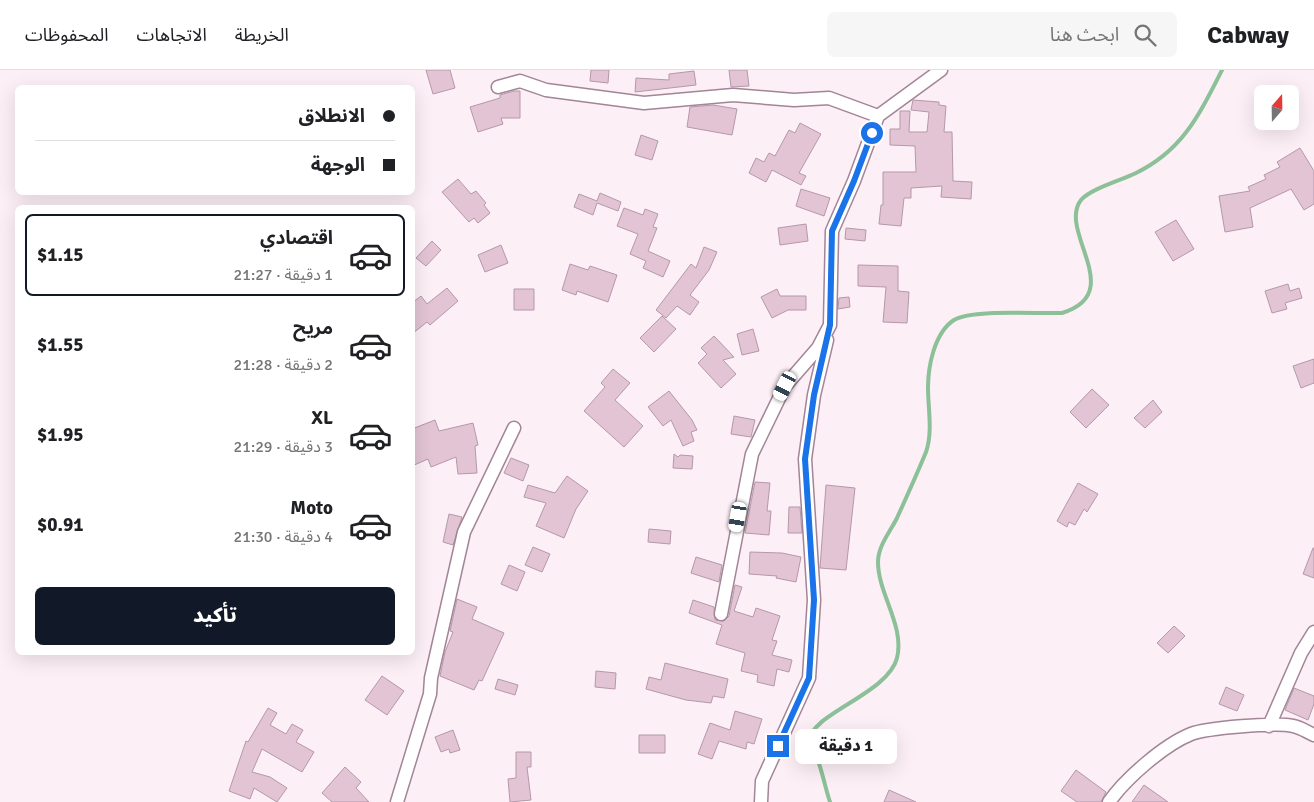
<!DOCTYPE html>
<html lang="ar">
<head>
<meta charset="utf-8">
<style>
	body { margin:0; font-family:Signika,"Noto Sans Arabic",sans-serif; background:#f6f6f6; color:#202124; direction:rtl; height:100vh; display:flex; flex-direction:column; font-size:19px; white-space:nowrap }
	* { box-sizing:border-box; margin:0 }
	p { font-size:16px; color:#757577 }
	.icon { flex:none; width:28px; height:28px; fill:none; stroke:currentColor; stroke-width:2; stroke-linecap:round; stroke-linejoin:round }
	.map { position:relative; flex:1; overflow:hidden; direction:ltr }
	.side { position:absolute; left:15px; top:135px; width:400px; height:450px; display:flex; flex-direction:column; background:#fff; border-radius:8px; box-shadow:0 5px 20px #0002; direction:rtl }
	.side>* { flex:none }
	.top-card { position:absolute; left:15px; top:15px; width:400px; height:110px; border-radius:8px; box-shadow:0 5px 20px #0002; direction:rtl; display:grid; align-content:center; height:110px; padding:0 20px; background:#fff }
	.needle { width:32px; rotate:20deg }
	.fabs { position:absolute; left:1254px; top:15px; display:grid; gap:10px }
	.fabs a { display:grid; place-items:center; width:45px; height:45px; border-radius:8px; background:#fff; box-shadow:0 5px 20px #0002; font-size:25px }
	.end { position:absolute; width:22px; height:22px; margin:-11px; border:6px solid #1a73e8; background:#fff; box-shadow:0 0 0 2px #fff }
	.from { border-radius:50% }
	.bubble { position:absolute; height:35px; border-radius:8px; background:#fff; box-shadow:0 5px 20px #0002; font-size:16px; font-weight:800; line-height:35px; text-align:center; direction:rtl }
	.car { position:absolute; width:15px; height:30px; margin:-15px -8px; border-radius:6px; box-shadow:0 0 4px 1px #0007; background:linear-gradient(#fff 24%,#345 0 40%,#fff 0 76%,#345 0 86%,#fff 0) }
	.top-card b { display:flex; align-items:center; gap:18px; height:48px; font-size:19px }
	.top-card b+b { border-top:1px solid #e0e0e0 }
	.top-card i { width:12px; height:12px; background:#202124 }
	ul { padding:9px 0 0; list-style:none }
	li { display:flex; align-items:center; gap:15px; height:82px; margin:0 10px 8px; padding:0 10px; border:2px solid transparent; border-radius:8px }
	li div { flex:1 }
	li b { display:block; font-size:19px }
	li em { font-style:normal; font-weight:800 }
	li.selected { border-color:#111827 }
	li>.icon { width:45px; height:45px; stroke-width:1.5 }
	.primary-button { display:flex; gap:10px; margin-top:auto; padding:10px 20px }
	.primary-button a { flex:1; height:58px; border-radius:8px; background:#111827; color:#fff; font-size:20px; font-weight:800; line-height:58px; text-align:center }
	header { display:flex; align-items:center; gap:30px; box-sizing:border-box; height:70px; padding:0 25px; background:#fff; border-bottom:1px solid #e0e0e0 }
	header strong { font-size:24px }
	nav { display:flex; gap:28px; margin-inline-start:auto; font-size:18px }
	.search { width:350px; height:45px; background:#f6f6f6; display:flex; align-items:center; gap:12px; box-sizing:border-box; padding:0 18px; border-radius:8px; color:#757577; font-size:19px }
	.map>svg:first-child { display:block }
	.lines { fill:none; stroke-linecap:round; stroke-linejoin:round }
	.stream { stroke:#8cc098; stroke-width:4 }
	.building { fill:#e2c4d5; stroke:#b598a9 }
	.street-casing { stroke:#a28596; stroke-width:15 }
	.street { stroke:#fff; stroke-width:12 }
	.route { stroke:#1a73e8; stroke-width:6 }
</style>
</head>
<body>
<header>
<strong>Cabway</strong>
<div class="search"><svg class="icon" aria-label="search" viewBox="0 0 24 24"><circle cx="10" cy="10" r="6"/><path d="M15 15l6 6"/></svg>ابحث هنا</div>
<nav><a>الخريطة</a><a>الاتجاهات</a><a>المحفوظات</a></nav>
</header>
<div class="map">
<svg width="1314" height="732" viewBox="0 0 1314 732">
	<rect width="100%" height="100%" fill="#fceff6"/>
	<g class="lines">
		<path class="stream" d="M830,732C825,717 822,700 816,685C814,681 811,676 810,671C808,645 888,624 897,588C905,556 878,524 878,492C878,476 890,462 897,448C907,426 917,404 926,382C933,362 928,338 928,318C928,297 934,263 954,250C972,239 1038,244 1062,243C1128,223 1057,161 1081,130C1090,119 1122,110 1136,103C1183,80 1199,45 1222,0"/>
	</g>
	<path class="building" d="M426,0H450L455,18L433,24Z
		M591,0H609L608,13L590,11Z
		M729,0H747L749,16L731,17Z
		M694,1L696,15L635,22L636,8L669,10V4Z
		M514,21H520V48H501L503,54L478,62L470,37L500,28V25Z
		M913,30L939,32V35L946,36L944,62H952L953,111L972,112L971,129L941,127L942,116L911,118V128H904L901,156L879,154L881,135H883V102H916L915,76L890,75V59H900V41H910L909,62H927L929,42L911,40Z
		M713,35L737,39L732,65L687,57L690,37Z
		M800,53L821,64L799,103L806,106L801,115L772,100L766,112L749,103L756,88L764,92L769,83L775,86L789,60L795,63Z
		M641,65L658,71L652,90L635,85Z
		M1300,78L1314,101V134L1304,140L1291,119L1250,138L1253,157L1225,162L1219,126L1250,121L1248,117L1266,109L1264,105L1280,97L1277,92Z
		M458,109L471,124L476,121L486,133L484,135L490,143L478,153L474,148L469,152L442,122Z
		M801,119L830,128L824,146L796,136Z
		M600,123L621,132L618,141L597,133L593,145L574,137L579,124L597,131Z
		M624,138L643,145L645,139L658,144L653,157L657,158L648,181L670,191L663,207L643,198L646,191L630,184L638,164L617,156Z
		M1176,150L1194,179L1173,191L1155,162Z
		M806,154L808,171L780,175L778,158Z
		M846,158L866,160L865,171L845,169Z
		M432,171L441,180L426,196L416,188Z
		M501,175L508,193L485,202L478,185Z
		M704,177L717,182L709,200L690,225L699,232L690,245L677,236L666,248L656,240L691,194L696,198Z
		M570,194L588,200L590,196L617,205L608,232L577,221L576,225L562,220Z
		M858,195L898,196V221L909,222L907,253L883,252L886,217L858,216Z
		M1288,214L1290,221L1299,218L1302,228L1285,233L1287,239L1272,243L1265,221Z
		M447,218L458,231L430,255L427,252L412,264V233L421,226L427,234Z
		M514,219H534V240H514Z
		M777,219L780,226H806V240H788L772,248L761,227Z
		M849,227L850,237L838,239L839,228Z
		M662,246L676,259L654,282L640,268Z
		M753,259L759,281L742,285L737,264Z
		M714,266L734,287L723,290L736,304L721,318L698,293L707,284L701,278Z
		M1314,289V313L1301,318L1293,296Z
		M613,299L630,313L615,330L643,356L624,377L584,341L605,317L601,313Z
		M1092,319L1109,335L1086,358L1070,342Z
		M669,321L692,350L697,360L691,362L694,371L683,376L671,350L663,356L648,337Z
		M1153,330L1162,342L1145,358L1134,348Z
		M734,346L755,350L751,367L731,364Z
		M435,350L439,361L473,353L478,375L475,376L477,403L458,404L456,387L431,397L428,389L412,396V359Z
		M674,384L678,387L680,385L693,386L692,399L673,398Z
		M511,388L529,395L523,411L504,403Z
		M567,406L588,421L576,439L564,468L536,456L546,433L524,427L528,415L555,423Z
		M755,412L770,413L767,441H771L769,465L745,463Z
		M1078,413L1098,424L1087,442L1084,439L1075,455L1069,452L1067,457L1057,451Z
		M826,415L855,418L846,500L820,498Z
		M789,437H800L802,463H788Z
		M449,444L462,447L453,475L443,472Z
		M649,459L671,461L670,474L648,472Z
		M533,477L550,484L542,502L525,495Z
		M1313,478H1314V508L1303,504Z
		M750,482L782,483L801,487L796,512L776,508L777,506L749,504Z
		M696,487L722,495L719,512L691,503Z
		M509,495L525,502L517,521L501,514Z
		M735,515L742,517L734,541L753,547L756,538L780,546L772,570L777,571L772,585L792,590L789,602L777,599L774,616L757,612L758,605L741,601L745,583L716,574L722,555L689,543L693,530L714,537L715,550L724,551L729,546Z
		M457,529L477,537L472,549L504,563L482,611L479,610L474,620L440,606L445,582L453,562L450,561Z
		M1174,556L1185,566L1168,583L1157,573Z
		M665,593L728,609L724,628L713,626L711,633L686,630L646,619L649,607L661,610Z
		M596,601L616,603L615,619L595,617Z
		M382,606L404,621L387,645L365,630Z
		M498,609L518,615L515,625L495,619Z
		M1226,617L1244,625L1237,641L1219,634Z
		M1294,618L1314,626V634L1308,650L1285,640Z
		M268,638L277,643L270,655L286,664L292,654L303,660L296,672L314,682L302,702L262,679L252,702L270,707L287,718L277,732L254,718L250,729L229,721L246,671L248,672Z
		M735,641L762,649L754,674L747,672L746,679L719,671L712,689L698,684L710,653L730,660Z
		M453,660L460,680L450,683L449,679L441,682L435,667Z
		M639,665H665V683H639Z
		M516,682H531V697H527L531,730L510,732L508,709L516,708Z
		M345,697L361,712L356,718L369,732H332L322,723Z
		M1076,700L1106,722L1101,732H1077L1061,721Z
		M1144,715L1168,732H1132Z
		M889,720L916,732H884Z"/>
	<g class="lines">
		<g class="street-casing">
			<path id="street" d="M498,17L520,11L546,20L644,33L733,25L794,30L829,28L878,46L941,0
				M721,544L752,384L785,316L818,278L830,255L832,161L854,111L878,46
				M1269,656L1301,583L1314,562
				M397,732L430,624L431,608L464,462L514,358
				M761,732L762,711L809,608L814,530L805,389L814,325L827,270
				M1109,732C1126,708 1164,675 1191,664C1206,658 1277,652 1293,656C1300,657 1307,662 1314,665"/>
		</g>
		<use href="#street" class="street"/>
	</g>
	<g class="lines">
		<path class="route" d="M778,676L809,608L814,530L805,389L814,325L830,255L832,161L854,111L872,63"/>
	</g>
</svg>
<div class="fabs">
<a><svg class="needle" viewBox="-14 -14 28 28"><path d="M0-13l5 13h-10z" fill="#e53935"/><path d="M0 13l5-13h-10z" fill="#757577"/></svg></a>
</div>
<i class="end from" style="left:872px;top:63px"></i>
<i class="end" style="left:778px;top:676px"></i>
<div class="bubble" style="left:795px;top:659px;width:102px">1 دقيقة</div>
<i class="car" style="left:785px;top:316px;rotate:207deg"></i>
<i class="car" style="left:738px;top:447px;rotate:190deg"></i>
<div class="top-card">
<b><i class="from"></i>الانطلاق</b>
<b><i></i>الوجهة</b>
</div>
<section class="side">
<ul>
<li class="selected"><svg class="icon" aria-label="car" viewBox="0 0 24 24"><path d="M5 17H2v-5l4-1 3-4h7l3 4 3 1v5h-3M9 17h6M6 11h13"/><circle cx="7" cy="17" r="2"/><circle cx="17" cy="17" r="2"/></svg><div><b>اقتصادي</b><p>1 دقيقة · 21:27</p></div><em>$1.15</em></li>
<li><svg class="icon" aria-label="car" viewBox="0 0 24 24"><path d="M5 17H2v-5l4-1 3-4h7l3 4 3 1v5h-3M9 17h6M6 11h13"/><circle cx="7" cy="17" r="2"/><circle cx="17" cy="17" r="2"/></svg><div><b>مريح</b><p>2 دقيقة · 21:28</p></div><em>$1.55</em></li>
<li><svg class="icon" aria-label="car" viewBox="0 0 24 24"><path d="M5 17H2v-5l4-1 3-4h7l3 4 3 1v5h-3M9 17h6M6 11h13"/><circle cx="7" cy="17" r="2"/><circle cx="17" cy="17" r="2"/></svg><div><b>XL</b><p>3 دقيقة · 21:29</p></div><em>$1.95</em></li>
<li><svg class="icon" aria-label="car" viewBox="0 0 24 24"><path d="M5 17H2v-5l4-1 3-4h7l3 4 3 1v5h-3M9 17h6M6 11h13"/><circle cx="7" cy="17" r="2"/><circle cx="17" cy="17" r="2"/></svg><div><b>Moto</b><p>4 دقيقة · 21:30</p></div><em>$0.91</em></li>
</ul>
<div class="primary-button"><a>تأكيد</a></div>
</section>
</div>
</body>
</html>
